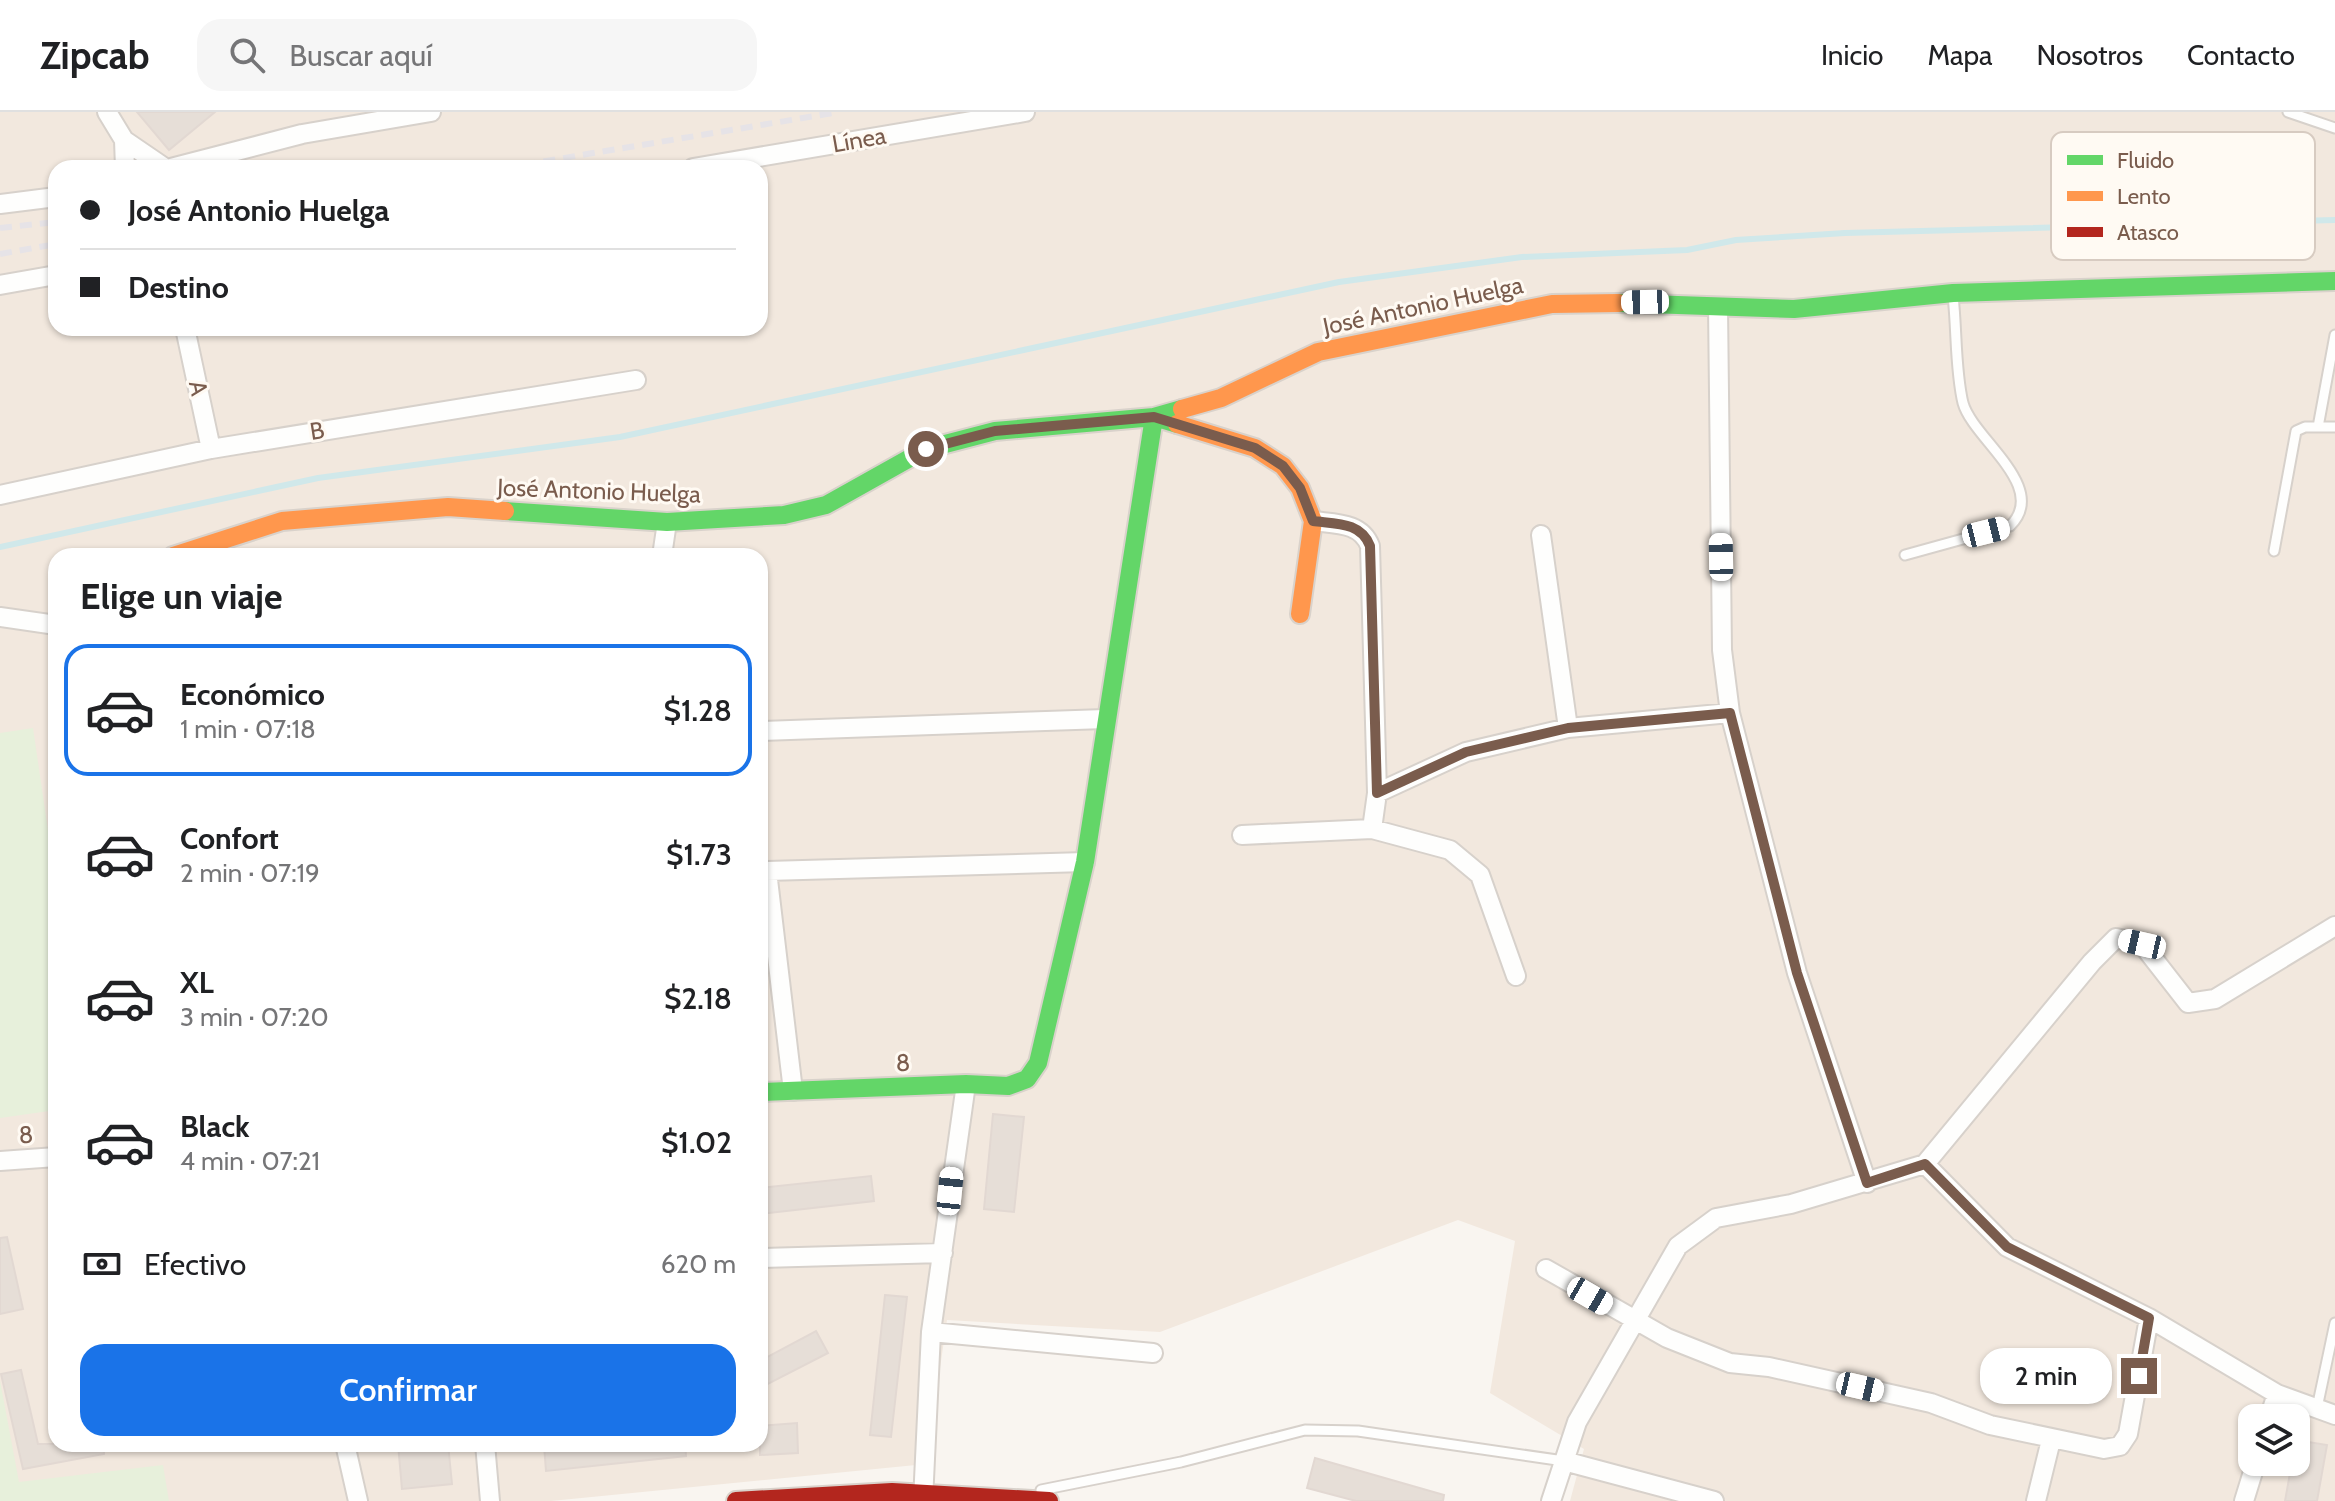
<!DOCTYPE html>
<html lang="es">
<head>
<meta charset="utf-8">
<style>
	body { margin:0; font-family:Cabin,sans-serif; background:#f6f6f6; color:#202124; height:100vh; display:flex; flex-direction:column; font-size:30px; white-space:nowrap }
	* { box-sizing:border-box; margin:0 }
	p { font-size:26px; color:#757577 }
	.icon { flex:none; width:44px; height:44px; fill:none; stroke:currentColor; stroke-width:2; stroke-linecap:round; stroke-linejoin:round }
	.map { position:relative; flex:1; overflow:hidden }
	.side { position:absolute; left:48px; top:436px; width:720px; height:904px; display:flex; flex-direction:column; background:#fff; border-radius:24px; box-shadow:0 2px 6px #0004 }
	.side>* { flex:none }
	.guide { position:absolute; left:48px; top:48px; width:720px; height:176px; border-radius:24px; box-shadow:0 2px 6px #0004; display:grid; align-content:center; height:176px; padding:0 32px; background:#fff }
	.tools { position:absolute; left:2238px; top:1292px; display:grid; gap:16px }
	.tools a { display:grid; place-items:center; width:72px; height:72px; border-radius:16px; background:#fff; box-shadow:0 2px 6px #0004; font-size:40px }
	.end { position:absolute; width:36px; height:36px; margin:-18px; border:10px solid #7a5c4d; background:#fff; box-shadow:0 0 0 4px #fff }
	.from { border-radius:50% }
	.bubble { position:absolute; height:56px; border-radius:24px; background:#fff; box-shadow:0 2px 6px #0004; font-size:26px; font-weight:600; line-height:56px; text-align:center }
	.car { position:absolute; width:24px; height:48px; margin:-24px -12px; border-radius:10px; box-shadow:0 0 6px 2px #0007; background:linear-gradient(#fff 24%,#345 0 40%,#fff 0 76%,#345 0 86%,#fff 0) }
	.guide b { display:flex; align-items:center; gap:28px; height:76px; font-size:30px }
	.guide b+b { border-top:2px solid #e0e0e0 }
	.guide i { width:20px; height:20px; background:#202124 }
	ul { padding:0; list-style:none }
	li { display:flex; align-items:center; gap:24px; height:132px; margin:0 16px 12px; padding:0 16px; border:4px solid transparent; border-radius:24px }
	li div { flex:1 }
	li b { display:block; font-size:30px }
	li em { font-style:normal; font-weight:600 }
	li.current { border-color:#1a73e8 }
	li>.icon { width:72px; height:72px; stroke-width:1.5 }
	h2 { padding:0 32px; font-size:36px; line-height:96px }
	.pay { display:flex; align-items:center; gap:20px; height:88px; padding:0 32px; font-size:30px }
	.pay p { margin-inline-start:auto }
	.primary-button { display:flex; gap:16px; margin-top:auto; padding:16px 32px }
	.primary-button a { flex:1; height:92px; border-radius:24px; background:#1a73e8; color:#fff; font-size:32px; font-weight:600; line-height:92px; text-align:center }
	header { display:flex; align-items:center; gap:48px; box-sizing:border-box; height:112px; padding:0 40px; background:#fff; border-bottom:2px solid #e0e0e0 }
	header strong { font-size:38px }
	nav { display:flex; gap:44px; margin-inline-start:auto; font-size:28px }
	.search { width:560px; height:72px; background:#f6f6f6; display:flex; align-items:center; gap:20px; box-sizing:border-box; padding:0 28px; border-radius:24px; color:#757577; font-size:30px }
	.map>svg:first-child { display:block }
	.residential { fill:#f2e8de; fill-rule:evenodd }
	.green { fill:#e7f0db }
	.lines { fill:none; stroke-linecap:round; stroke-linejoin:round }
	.stream { stroke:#d0e8ea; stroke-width:6 }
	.building { fill:#e6ded7; stroke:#e2d8d2; stroke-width:2 }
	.lane-casing { stroke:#d7d1cb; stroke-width:13 }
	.street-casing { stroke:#d7d1cb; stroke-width:22 }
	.fast-casing { stroke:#d9d2cb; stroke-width:22 }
	.slow-casing { stroke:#d9d2cb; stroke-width:22 }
	.jam-casing { stroke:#d9d2cb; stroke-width:22 }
	.lane { stroke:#fefefd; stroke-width:9 }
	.street { stroke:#fefefd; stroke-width:18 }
	.fast { stroke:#63d668; stroke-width:18 }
	.slow { stroke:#ff974d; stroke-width:18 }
	.jam { stroke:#b3261e; stroke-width:18 }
	.rail { stroke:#e6e3e7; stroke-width:6; stroke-dasharray:12 8; stroke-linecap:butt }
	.route { stroke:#7a5c4d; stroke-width:10 }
	.labels { text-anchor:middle; stroke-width:6; stroke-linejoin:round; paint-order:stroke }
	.street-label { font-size:24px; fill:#7a5c4d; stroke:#fffaf3 }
	.key { fill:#fffaf3; stroke:#d7cbc1; stroke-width:2 }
	.key-label { font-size:22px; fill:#7a5c4d }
</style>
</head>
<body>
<header>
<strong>Zipcab</strong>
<div class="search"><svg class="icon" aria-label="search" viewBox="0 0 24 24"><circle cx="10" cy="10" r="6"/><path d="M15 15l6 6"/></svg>Buscar aquí</div>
<nav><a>Inicio</a><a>Mapa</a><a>Nosotros</a><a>Contacto</a></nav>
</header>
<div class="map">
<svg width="2335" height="1389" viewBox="0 0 2335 1389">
	<rect width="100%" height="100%" fill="#f9f5f0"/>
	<path class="residential" d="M0,0H2335V1389H1570L1584,1337L1490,1281L1515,1129L1458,1108L1160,1220L947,1208L926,1352L551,1389H0ZM56,56H760V216H56ZM56,444H760V1332H56ZM2252,1306H2296V1350H2252Z"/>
	<path class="green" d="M33,616L56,773V998L0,1006V621Z
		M0,1269L19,1370L163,1353L169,1389H0Z"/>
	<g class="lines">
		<path class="stream" d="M0,435L318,366L620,325L1339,170L1522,145L1687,138L1736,128L1845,121L2335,108"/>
	</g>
	<path class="building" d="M137,0H215L169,38Z
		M993,1002L1024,1005L1014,1100L984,1097Z
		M871,1064L874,1089L760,1102V1076Z
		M7,1125L23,1197L0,1202V1126Z
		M885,1183L907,1185L891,1325L870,1323Z
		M816,1219L828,1241L760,1276V1249Z
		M21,1258L38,1332H103L104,1342L23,1357L1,1262Z
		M797,1311L798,1341L760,1343V1314Z
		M2296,1328L2327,1333L2317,1389H2285L2292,1350H2296Z
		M398,1332H448L452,1372L402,1377Z
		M685,1332L686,1344L546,1359L544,1333Z
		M1315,1346L1444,1383L1443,1389H1356L1307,1376Z"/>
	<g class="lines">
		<g class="lane-casing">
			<path id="lane" d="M2288,0L2335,16
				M2318,315L2335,223
				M2274,439L2296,319L2305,315H2335
				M1905,443L2010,414C2050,375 1973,327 1963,291C1955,258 1957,218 1953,184
				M2317,1296L2335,1211
				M1041,1378L1181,1350L1305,1318L1358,1319L1564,1349"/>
		</g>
		<g class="street-casing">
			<path id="street" d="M107,0L124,28L165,56
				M124,28L125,56
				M171,56L302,22L431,0
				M693,56L1025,0
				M0,92L56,85
				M0,173L56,163
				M1718,195L1722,538L1730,601L1797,861L1867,1071
				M185,216L211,337
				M0,383L211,337L636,268
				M1313,409C1335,412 1361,410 1370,434L1377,681L1372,717
				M1541,423L1568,616
				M662,444L667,410
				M0,505L56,513
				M760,619L1105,607
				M1377,681L1466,640L1568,616L1730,601
				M1242,723L1372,717L1450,738L1480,763L1516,864
				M793,979L767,759L1085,750
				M0,1049L56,1045
				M1925,1052L2007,1135L2149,1206L2277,1282L2335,1303
				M760,1146L943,1141
				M1546,1157L1667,1226L1730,1251L1769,1255L1931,1291L1990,1313L2104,1337L2120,1334L2128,1322L2149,1206
				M931,1220L1153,1241
				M2269,1306L2277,1282
				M345,1332L358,1389
				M485,1332L490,1389
				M1564,1349L1714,1389
				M923,1389L931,1220L966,972
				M1551,1389L1577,1310L1678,1134L1716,1106L1791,1092L1925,1052L2092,850L2116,826L2142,832L2188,891L2215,887L2335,814
				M2036,1389L2051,1328
				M2244,1389L2256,1350"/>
		</g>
		<g class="fast-casing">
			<path id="fast" d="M1619,191L1794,197L1953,181L2335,169
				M505,399L667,410L784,403L826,393L926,337L995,319L1154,305L1182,297
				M760,980L966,972L1008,974L1027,967L1038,951L1085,750L1154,305L1177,312"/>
		</g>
		<g class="slow-casing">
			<path id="slow" d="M1182,297L1221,286L1318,240L1552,192L1619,191
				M1177,312L1255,336L1283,354L1300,376L1313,409L1300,502
				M173,444L282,409L448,395L505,399"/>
		</g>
		<g class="jam-casing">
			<path id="jam" d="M736,1389L892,1380L1049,1389"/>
		</g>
		<use href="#lane" class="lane"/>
		<use href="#street" class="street"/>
		<use href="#fast" class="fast"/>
		<use href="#slow" class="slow"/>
		<use href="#jam" class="jam"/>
		<path class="rail" d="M504,56L839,0
			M0,116L56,110
			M0,142L56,132"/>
	</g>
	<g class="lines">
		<path class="route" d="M926,337L995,319L1154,305L1255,336L1283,354L1300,376L1313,409C1336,412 1361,410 1370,434L1377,681L1466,640L1568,616L1730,601L1797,861L1867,1071L1925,1052L2007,1135L2149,1206L2139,1264"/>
	</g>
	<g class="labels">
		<g class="street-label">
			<text transform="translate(859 28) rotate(-10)" y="8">Línea</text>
			<text transform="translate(1423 194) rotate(-12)" y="8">José Antonio Huelga</text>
			<text transform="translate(198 276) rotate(78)" y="8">A</text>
			<text transform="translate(317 319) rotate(-9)" y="8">B</text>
			<text transform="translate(599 379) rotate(2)" y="8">José Antonio Huelga</text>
			<text transform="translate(903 951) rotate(-2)" y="8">8</text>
			<text transform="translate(26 1023) rotate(-4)" y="8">8</text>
		</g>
	</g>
	<rect x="2051" y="20" width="264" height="128" rx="12" class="key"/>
	<rect x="2067" y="43" width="36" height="10" fill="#63d668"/>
	<rect x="2067" y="79" width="36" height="10" fill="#ff974d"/>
	<rect x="2067" y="115" width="36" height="10" fill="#b3261e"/>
	<g class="key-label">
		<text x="2117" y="56">Fluido</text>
		<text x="2117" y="92">Lento</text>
		<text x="2117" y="128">Atasco</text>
	</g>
</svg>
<div class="tools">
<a><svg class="icon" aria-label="layers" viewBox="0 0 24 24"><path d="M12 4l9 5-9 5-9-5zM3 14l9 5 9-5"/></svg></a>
</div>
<i class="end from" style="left:926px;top:337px"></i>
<i class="end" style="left:2139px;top:1264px"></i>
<div class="bubble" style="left:1980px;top:1236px;width:132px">2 min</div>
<i class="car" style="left:1645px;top:190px;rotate:269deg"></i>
<i class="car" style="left:1986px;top:420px;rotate:76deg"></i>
<i class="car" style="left:1721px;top:445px;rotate:359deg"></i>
<i class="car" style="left:2142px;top:832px;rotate:283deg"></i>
<i class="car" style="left:950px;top:1079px;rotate:6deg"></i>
<i class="car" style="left:1590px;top:1184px;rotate:120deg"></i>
<i class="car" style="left:1860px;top:1275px;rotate:103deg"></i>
<div class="guide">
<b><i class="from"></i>José Antonio Huelga</b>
<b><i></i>Destino</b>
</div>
<section class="side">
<h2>Elige un viaje</h2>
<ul>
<li class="current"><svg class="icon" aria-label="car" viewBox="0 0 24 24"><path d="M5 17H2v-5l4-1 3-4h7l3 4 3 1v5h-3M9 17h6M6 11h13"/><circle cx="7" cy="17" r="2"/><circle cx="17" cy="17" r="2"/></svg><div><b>Económico</b><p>1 min · 07:18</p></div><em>$1.28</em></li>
<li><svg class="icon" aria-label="car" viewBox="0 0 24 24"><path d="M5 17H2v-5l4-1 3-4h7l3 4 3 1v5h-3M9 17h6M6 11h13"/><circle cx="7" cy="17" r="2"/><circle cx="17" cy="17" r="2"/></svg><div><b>Confort</b><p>2 min · 07:19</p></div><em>$1.73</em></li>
<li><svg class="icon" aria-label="car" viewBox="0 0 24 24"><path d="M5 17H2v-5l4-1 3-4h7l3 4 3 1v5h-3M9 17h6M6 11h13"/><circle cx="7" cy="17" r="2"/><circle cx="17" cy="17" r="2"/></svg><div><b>XL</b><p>3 min · 07:20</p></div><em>$2.18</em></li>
<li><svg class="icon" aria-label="car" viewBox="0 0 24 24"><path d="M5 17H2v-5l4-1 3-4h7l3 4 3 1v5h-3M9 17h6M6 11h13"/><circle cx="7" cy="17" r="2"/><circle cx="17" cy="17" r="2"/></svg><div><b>Black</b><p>4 min · 07:21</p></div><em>$1.02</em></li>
</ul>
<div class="pay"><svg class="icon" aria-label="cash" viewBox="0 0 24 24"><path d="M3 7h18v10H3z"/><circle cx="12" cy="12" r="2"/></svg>Efectivo<p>620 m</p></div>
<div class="primary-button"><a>Confirmar</a></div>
</section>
</div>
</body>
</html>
